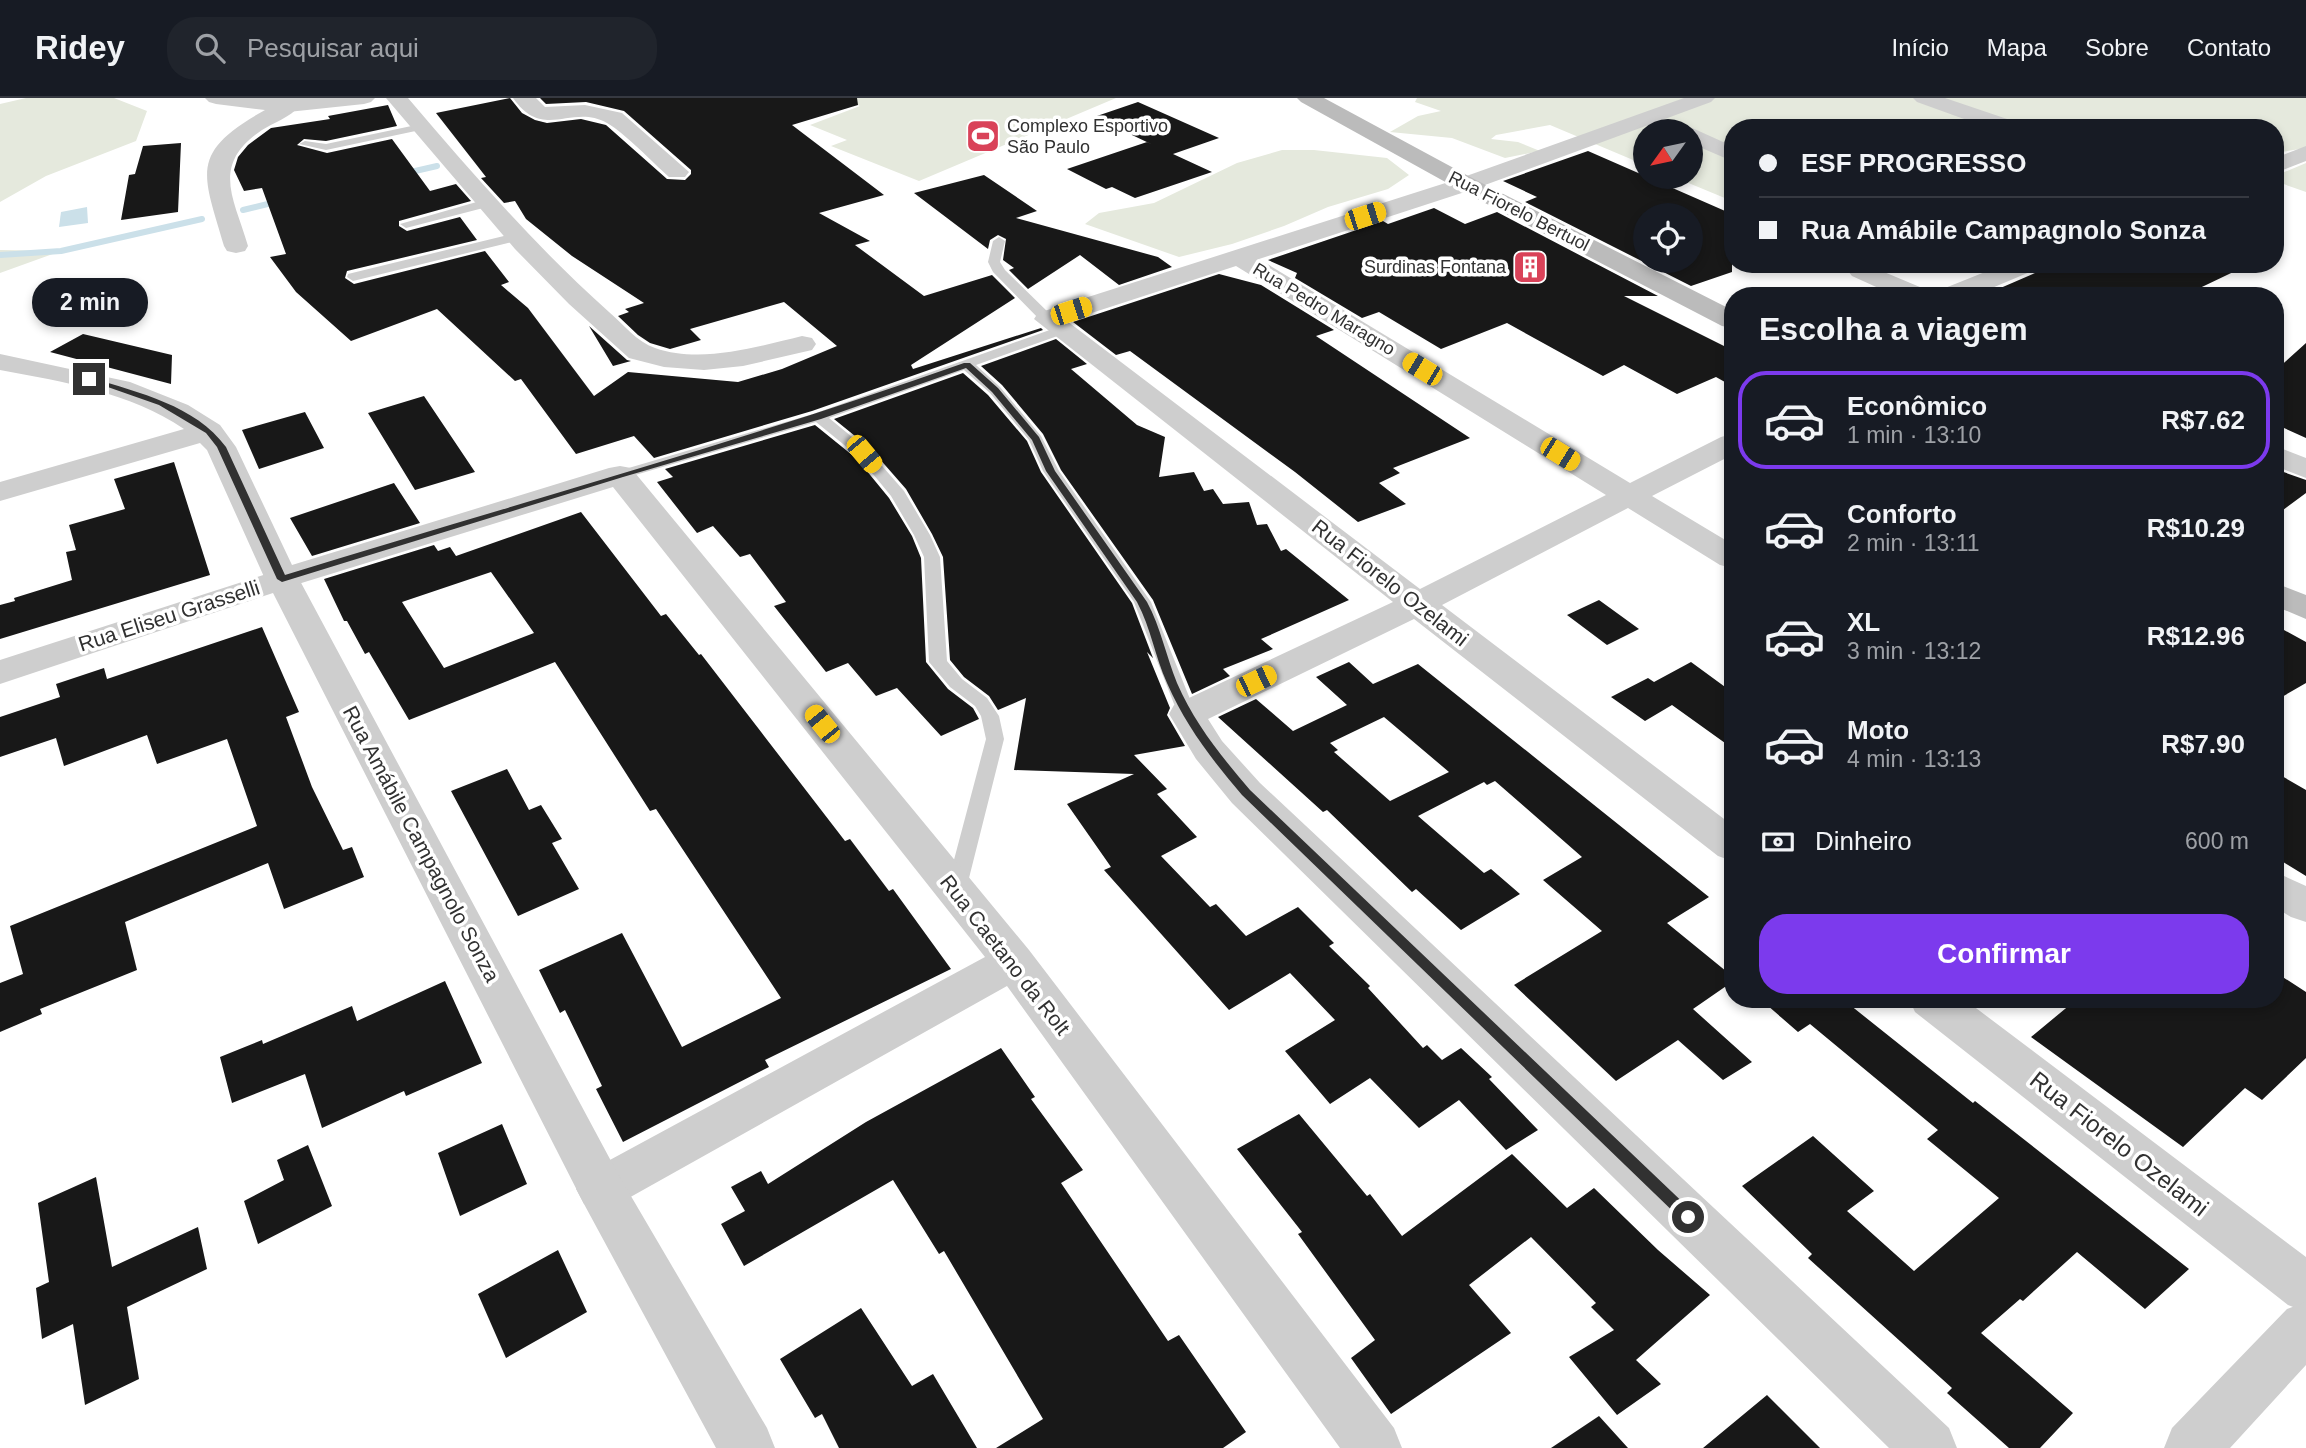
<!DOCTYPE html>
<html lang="pt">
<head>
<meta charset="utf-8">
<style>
	body { margin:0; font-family:Arial,sans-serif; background:#20242c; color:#f1f3f6; height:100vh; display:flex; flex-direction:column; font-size:26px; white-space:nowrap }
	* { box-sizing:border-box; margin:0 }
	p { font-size:23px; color:#9ea1a6 }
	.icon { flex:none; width:38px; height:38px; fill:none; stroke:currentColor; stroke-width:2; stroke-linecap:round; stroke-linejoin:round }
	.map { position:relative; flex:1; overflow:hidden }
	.drawer { position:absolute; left:1724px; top:189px; width:560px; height:721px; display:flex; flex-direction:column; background:#171b24; border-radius:28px; box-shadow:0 4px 10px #0003 }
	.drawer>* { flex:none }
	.banner { position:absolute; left:1724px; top:21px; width:560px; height:154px; border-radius:28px; box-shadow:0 4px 10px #0003; display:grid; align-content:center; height:154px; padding:0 35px; background:#171b24 }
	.needle { width:46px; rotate:237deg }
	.controls { position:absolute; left:1633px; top:21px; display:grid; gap:14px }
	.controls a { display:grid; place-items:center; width:70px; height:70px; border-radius:50%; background:#171b24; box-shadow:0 4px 10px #0003; font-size:35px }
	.end { position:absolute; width:32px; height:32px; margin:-16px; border:9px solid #313131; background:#fff; box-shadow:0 0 0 4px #fff }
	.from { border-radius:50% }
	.bubble { position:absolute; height:49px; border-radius:24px; background:#171b24; box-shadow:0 4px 10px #0003; font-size:23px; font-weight:700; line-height:49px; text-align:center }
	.car { position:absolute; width:21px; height:42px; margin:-21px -10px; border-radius:9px; box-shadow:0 0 5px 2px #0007; background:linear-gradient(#f5c518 24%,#345 0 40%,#f5c518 0 76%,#345 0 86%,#f5c518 0) }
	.banner b { display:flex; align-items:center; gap:24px; height:66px; font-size:26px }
	.banner b+b { border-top:2px solid #363941 }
	.banner i { width:18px; height:18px; background:#f1f3f6 }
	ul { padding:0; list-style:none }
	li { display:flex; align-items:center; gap:21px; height:98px; margin:0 14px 10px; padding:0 21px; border:4px solid transparent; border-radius:28px }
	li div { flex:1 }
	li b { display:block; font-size:26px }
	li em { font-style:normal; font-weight:700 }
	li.on { border-color:#7c3aed }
	li>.icon { width:63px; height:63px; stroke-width:1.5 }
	h2 { padding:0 35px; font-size:32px; line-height:84px }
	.pay { display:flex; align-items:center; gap:18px; height:77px; padding:0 35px; font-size:26px }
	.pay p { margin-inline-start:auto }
	.primary-button { display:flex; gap:14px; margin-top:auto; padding:14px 35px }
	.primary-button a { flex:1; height:80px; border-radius:28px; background:#7c3aed; color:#fff; font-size:28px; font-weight:700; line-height:80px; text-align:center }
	header { display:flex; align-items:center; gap:42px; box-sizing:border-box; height:98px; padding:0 35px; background:#171b24; border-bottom:2px solid #363941 }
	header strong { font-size:33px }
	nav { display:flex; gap:38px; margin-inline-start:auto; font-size:24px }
	.search { width:490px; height:63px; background:#20242c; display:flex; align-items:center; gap:18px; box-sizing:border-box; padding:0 24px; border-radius:28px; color:#9ea1a6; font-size:26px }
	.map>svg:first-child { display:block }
	.green { fill:#e5e9dd }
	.water { fill:#cbe0e9 }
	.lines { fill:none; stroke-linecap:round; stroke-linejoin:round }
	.stream { stroke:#cbe0e9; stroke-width:6 }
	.building { fill:#181818; fill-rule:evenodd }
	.service { fill:#cecece; fill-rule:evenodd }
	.minor { fill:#cecece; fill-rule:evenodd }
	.tertiary { fill:#cecece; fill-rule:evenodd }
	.secondary { fill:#bbb; fill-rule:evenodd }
	.route { fill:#313131 }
	.labels { text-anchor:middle; stroke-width:7; stroke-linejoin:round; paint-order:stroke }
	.far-poi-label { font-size:18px; fill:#313131; stroke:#fff; text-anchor:start }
	.far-street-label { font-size:18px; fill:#313131; stroke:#fff }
	.street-label { font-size:21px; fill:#313131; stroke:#fff }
	.near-street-label { font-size:24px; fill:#313131; stroke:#fff }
</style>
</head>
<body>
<header>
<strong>Ridey</strong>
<div class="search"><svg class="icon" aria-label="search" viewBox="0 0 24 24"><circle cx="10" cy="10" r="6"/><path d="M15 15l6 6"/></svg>Pesquisar aqui</div>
<nav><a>Início</a><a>Mapa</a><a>Sobre</a><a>Contato</a></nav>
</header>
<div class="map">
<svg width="2306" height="1350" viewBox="0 0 2306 1350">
	<rect width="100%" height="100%" fill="#fff"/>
	<path class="green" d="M26,0H114L147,13L136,43L46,78L0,104V6Z
		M847,0H1116L919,83L831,48L847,42L810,27L860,8L844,1Z
		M1417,0H2306V50L2275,55V30H1732V103L1674,79H1690V33H1645V67L1550,27L1496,37L1491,41L1518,44L1540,53L1505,60L1452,40L1390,34L1418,18L1441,13L1415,4Z
		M1282,52H1314L1387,60L1409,77L1388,91L1328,109L1284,128L1232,146L1179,159L1085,126L1099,115L1154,105L1237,65Z
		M2306,65V94L2275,83V78Z
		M0,152L61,153L0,175Z"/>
	<path class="water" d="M87,109L88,125L59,129L61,114Z"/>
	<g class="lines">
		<path class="stream" d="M402,76L437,68
			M243,112L280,103
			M0,157L61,153L202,121"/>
	</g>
	<path class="building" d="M510,0L522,15L535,22L547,25L581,21L606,27L667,81L685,82L691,76V72L624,13L586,4L546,6L540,0H857L858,7L792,27L884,97L819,115L870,143L855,147L924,198L992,177L1015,200L911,267L913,271L1041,230L1043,232L812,313L654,360L634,338L576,356L521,281L515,283L437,211L351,243L296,194L270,159L286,156L262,90L244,93L234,72L238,59L248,47L271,30L330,21L328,18L388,7L397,28L326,43L304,41L297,47L327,55L392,41L430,93L456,86L471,103L399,123V128L407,133L460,119L477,142L347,173L345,180L354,186L485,153L509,184L501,187L528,210L594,298L628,274L738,284L782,271L837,248L784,204L690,231L701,242L670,251L650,245L638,237L618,218L629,214L625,211L644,205L572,158L526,121L515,103L504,105L481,80L486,79L436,15Z
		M1138,4L1219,40L1173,56L1212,74L1135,100L1112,89L1106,91L1067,71L1147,44L1151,46L1094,19Z
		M181,45L178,114L121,122L129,77L135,76L143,48Z
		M1588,53L1732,116V174L1691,188L1525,104L1537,99L1503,83ZM1645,117H1690V163H1645Z
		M984,77L1037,113L1016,120L1158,159L1172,169L1119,187L1080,157L1028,191L1009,172L1014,170L1003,162L1006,141L998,137L990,142L988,151L914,95Z
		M1434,110L1465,126L1497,114L1658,198H1624L1732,252V288L1716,279L1677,296L1624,267L1603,278L1507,225L1441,251L1379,214L1362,220L1295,180L1297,175L1268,162L1383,123L1388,126Z
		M2043,166H2250L2183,198H2115L2093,189L2072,198H1982L2049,169Z
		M1219,176L1261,187L1334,232L1316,238L1470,340L1393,370L1400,375L1379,385L1406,406L1358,424L1295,374L1130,253L1116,257L1073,224Z
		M589,228L627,262L631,263L613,268Z
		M83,236L172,257L171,286L50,254Z
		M1056,241L1087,266L1071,271L1137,327L1165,339L1159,379L1194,374L1204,393L1213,391L1223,406L1249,404L1257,427L1267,426L1281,453L1286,451L1349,502L1261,541L1273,551L1223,571L1230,578L1192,596L1153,502L1061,372L1043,336L1002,287L981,268Z
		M2306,245V340L2275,326V273Z
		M963,275L988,297L1027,343L1041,374L1132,505L1153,560L1147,554L1170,610L1167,617L1185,648L1134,657L1167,691L1157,696L1197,739L1161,758L1210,809L1216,806L1246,838L1298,809L1334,845L1329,848L1370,888L1368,890L1423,950L1427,947L1442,962L1461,950L1492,979L1489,981L1538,1032L1506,1052L1459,1002L1419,1030L1370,980L1330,1006L1285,953L1335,922L1290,875L1229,912L1104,772L1111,769L1067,706L1134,676L1014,672L1026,600L998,612L989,598L964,579L950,562L943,459L932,436L906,391L871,351L834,321Z
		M424,298L475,374L415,392L368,315Z
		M305,314L324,350L259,371L242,332Z
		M815,327L857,361L889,400L912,438L921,460L926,564L948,591L973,610L979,621L941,638L897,590L876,598L848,565L826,574L774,508L786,504L750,456L740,459L713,428L697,435L657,384L673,379L665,371Z
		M174,364L210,477L0,541V507L15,503L14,500L72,482L66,454L76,452L69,427L125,411L114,381Z
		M2275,371L2306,382V395L2275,418Z
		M394,385L420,425L312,458L290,420Z
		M581,414L661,518L666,516L699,557L701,556L845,743L850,741L889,793L893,791L951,871L765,962L769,969L623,1044L596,991L602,988L565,912L560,915L539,872L622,835L682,949L781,900L656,711L650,713L555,564L409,622L369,554L365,556L347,523H344L324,481L434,447L438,453L450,449L456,458ZM491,474L534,535L444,570L402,504Z
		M1599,502L1639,531L1607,547L1567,517Z
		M2275,527L2306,544V585L2275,603Z
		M262,529L299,614L286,619L312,689L343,752L352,749L364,779L284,811L268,765L125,824L137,872L40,911L42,916L0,934V885L23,876L10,828L257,728L227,641L157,666L147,637L64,668L56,640L0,659V619L60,599L56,586L104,570L107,581Z
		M1349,564L1373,586L1418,566L1709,799L1667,825L1732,878V884L1693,911L1752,964L1723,982L1678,942L1616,983L1514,887L1602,833L1543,782L1582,759L1495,683L1487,687L1484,684L1418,718L1484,775L1491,771L1520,796L1461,832L1416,791L1412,794L1327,712L1323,714L1218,619L1256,601L1293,633L1347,607L1316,579ZM1384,619L1449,674L1390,703L1334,654L1338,652L1330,645Z
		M1691,564L1732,594V650L1672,607L1645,623L1611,599L1648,580L1654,584Z
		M507,671L529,712L541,707L562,741L552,745L579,791L518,818L451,693Z
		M2275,674L2306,692V778L2275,759Z
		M2275,874L2306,894V960L2262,1002L2245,990L2183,1049L2031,939L2077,901H2275Z
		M445,883L482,965L406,998L404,993L322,1030L305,976L232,1005L220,959L262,942L263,946L352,908L357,923Z
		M1760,901H1847L1845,903L1973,1005L1975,1003L2189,1171L2145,1211L2077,1154L2023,1203L2020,1201L1981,1235L2073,1315L2040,1350H2009L1947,1295L1952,1290L1808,1160L1812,1156L1742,1088L1813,1038L1874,1093L1847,1113L1914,1173L1999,1100L1927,1041L1938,1032L1810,926L1798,934Z
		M1001,950L1035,999L1031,1001L1083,1072L1061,1085L1168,1243L1179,1237L1246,1334L1223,1350H996L1043,1321L944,1153L939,1156L893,1082L744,1168L721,1126L745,1113L731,1089L761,1073L768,1086L866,1024Z
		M1299,1016L1367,1098L1370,1096L1402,1138L1512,1056L1567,1110L1594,1090L1658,1152L1710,1197L1636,1262L1661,1286L1617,1317L1569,1259L1614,1232L1591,1209L1596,1205L1531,1139L1469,1187L1511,1235L1391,1316L1351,1260L1375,1242L1298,1136L1302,1134L1237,1051Z
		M502,1026L527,1086L460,1118L438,1055Z
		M308,1047L332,1108L258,1146L244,1103L284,1082L277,1062Z
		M96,1079L112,1169L198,1129L207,1171L127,1209L139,1281L85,1307L73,1226L42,1241L36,1190L49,1184L38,1105Z
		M558,1152L587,1214L506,1260L478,1196Z
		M861,1210L912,1288L933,1276L977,1350H839L822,1316L815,1320L780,1261Z
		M1767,1297L1820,1350H1703Z
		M1599,1318L1628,1350H1551Z"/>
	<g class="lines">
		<path class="service" d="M421,26L426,29L425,31L326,52L299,46L305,43L326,46Z
			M487,101L491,102V108L406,130L400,126Z
			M516,135L520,136V142L353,183L347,179L348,176Z
			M999,139L1005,143L1000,164L1005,172L1052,218V224H1042L993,174L988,164L993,143Z
			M1061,228L1068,232L1066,235L976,267L1000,289L1041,338L1059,373L1151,504L1196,616L1194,620H1180L1178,616L1134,504L1043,373L1029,342L990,295L964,272L829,320L869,353L904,393L930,437L940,459L947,563L962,581L987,600L999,618L1004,641L966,792L963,797L956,800L949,797L946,792L986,641L981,618L975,608L950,589L929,564L924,459L914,437L891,398L859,359L816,324L625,380H615L612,377L615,374L813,316Z"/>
		<path class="minor" d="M205,0H274L296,3L299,8C291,19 273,25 262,32C210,67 234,100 248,148L245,153L236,155L227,153L224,148C203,75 188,55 265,12L216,6L209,4Z
			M386,0H408C472,75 536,149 609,214C623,226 637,244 655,250C701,266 757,249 802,238L812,240L816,246L812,252L743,268L704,272L664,269L629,260L569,206L515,151Z
			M513,0H536L545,9L585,7L622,15L689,74L685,79H669C652,64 626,36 607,25C571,5 544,44 513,0Z
			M1684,0H1715L1711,4L1474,91L1259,161L1630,385L1721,339L1732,336V357L1652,398L1732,446V470L1720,467L1628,410L1442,507L1732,727V763L1718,758L1414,521L1208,621L1222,643L1260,685L1949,1330L1957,1350H1889L1232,705L1196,661L1169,616L1174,607L1393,504L1034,221L1038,215L1458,81ZM1236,168L1606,397L1420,491L1067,223Z
			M1913,0H1945L2019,25L2022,30H1989L1917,4Z
			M1690,29L1732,48V63L1690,45V33H1681Z
			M2306,48V63L2275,75V60Z
			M1865,166L1927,192L1931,198H1896L1852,178L1848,173L1852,168Z
			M2005,166H2041L2037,171L1973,198H1936L1940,192Z
			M0,256L130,284L188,307L220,327L236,349L292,467L609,370L620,368L631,370L1029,852L1394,1330L1402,1350H1340L1007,888L618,1106L601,1113L584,1106L576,1091L584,1076L985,859L613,389L282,491L270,488L265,481L207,352L200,345L0,403V384L184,331C129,294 64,284 0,272Z
			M2275,348L2306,360V380L2275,368Z
			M2275,774L2306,788V824L2291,819L2275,809Z
			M1909,901H1964L2306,1159V1214L2288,1207L1915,914Z"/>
		<path class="tertiary" d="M272,0H375L371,4L364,6L288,14L280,13Z
			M282,471L294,474L299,481L618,1076L767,1330L775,1350H716L584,1106L273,495L0,586V562Z
			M2306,1204V1267L2230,1350H2164L2172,1330L2287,1211Z"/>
		<path class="secondary" d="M1297,0H1324L1474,81L1732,212V230L1722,228L1458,91L1301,4Z
			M2275,485L2306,497V521L2275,508Z"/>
	</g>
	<path class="route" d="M964,265H970L998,290L1039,339L1055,373L1147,504C1161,530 1166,558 1177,585C1195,626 1221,658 1250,692L1693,1114L1695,1119L1693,1123H1683L1242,697C1212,662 1186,628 1167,585C1155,559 1151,530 1137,504L1046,373L1032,342L992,294L966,270L821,321L623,379L282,484L277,481L217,349L206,335L159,307L85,281L92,280C139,295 195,307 226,349L285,477C512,407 741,344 964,265Z"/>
	<defs>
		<g id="stadium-square" transform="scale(1.75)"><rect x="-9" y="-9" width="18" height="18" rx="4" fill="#d94259" stroke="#fff"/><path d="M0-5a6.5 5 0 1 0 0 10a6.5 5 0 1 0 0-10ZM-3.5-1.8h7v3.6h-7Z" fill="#fff"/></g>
		<g id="building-square" transform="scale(1.75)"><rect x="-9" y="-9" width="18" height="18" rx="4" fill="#d94259" stroke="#fff"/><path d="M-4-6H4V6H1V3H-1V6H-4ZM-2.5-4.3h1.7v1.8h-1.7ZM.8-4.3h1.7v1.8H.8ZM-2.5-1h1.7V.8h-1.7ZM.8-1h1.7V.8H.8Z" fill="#fff"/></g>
	</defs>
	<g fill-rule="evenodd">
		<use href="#stadium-square" x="983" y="38"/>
		<use href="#building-square" x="1530" y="169"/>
	</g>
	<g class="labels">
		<g class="far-poi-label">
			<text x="1007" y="34">Complexo Esportivo<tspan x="1007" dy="21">São Paulo</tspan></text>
			<text x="1506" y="175" text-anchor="end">Surdinas Fontana</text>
		</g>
		<g class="far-street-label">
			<text transform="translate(1519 113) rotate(27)" y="6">Rua Fiorelo Bertuol</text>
			<text transform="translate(1324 211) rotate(31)" y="6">Rua Pedro Maragno</text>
		</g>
		<g class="street-label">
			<text transform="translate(1390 485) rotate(38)" y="7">Rua Fiorelo Ozelami</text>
			<text transform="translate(169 518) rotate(-18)" y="7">Rua Eliseu Grasselli</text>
			<text transform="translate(421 746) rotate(62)" y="7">Rua Amábile Campagnolo Sonza</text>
			<text transform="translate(1005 857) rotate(52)" y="7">Rua Caetano da Rolt</text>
		</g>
		<g class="near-street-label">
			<text transform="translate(2119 1046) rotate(38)" y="8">Rua Fiorelo Ozelami</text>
		</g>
	</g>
</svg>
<div class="controls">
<a><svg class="needle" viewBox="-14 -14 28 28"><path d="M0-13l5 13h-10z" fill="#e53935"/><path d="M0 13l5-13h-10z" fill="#9ea1a6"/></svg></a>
<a><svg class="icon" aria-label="locate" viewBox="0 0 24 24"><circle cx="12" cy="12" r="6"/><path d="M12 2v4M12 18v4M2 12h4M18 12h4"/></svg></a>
</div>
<i class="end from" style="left:1688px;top:1119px"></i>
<i class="end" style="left:89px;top:281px"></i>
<div class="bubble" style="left:32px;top:180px;width:116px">2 min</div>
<i class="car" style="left:1365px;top:118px;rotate:72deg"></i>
<i class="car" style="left:1071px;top:213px;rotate:72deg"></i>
<i class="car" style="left:1422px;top:271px;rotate:301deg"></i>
<i class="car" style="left:864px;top:356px;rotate:140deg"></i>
<i class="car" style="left:1560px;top:356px;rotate:122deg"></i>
<i class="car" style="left:1256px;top:583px;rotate:64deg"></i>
<i class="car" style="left:822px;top:626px;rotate:321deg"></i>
<div class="banner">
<b><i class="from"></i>ESF PROGRESSO</b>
<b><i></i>Rua Amábile Campagnolo Sonza</b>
</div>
<section class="drawer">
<h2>Escolha a viagem</h2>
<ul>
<li class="on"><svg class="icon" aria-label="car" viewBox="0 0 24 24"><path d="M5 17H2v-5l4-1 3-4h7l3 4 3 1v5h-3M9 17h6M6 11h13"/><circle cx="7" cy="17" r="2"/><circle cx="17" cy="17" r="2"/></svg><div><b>Econômico</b><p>1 min · 13:10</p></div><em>R$7.62</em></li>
<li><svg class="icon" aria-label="car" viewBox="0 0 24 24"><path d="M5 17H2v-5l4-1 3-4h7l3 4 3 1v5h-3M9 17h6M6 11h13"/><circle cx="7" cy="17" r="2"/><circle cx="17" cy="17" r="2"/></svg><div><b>Conforto</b><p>2 min · 13:11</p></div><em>R$10.29</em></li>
<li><svg class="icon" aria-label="car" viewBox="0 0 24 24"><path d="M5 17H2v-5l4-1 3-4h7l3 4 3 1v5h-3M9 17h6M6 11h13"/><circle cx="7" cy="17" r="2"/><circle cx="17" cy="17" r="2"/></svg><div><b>XL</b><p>3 min · 13:12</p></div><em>R$12.96</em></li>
<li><svg class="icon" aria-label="car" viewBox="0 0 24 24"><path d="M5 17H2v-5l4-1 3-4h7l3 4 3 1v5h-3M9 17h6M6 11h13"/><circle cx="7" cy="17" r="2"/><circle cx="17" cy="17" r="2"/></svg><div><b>Moto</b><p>4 min · 13:13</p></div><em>R$7.90</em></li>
</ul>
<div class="pay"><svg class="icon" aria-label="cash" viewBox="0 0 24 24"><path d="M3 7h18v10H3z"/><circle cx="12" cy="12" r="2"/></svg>Dinheiro<p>600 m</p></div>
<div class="primary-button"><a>Confirmar</a></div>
</section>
</div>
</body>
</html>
